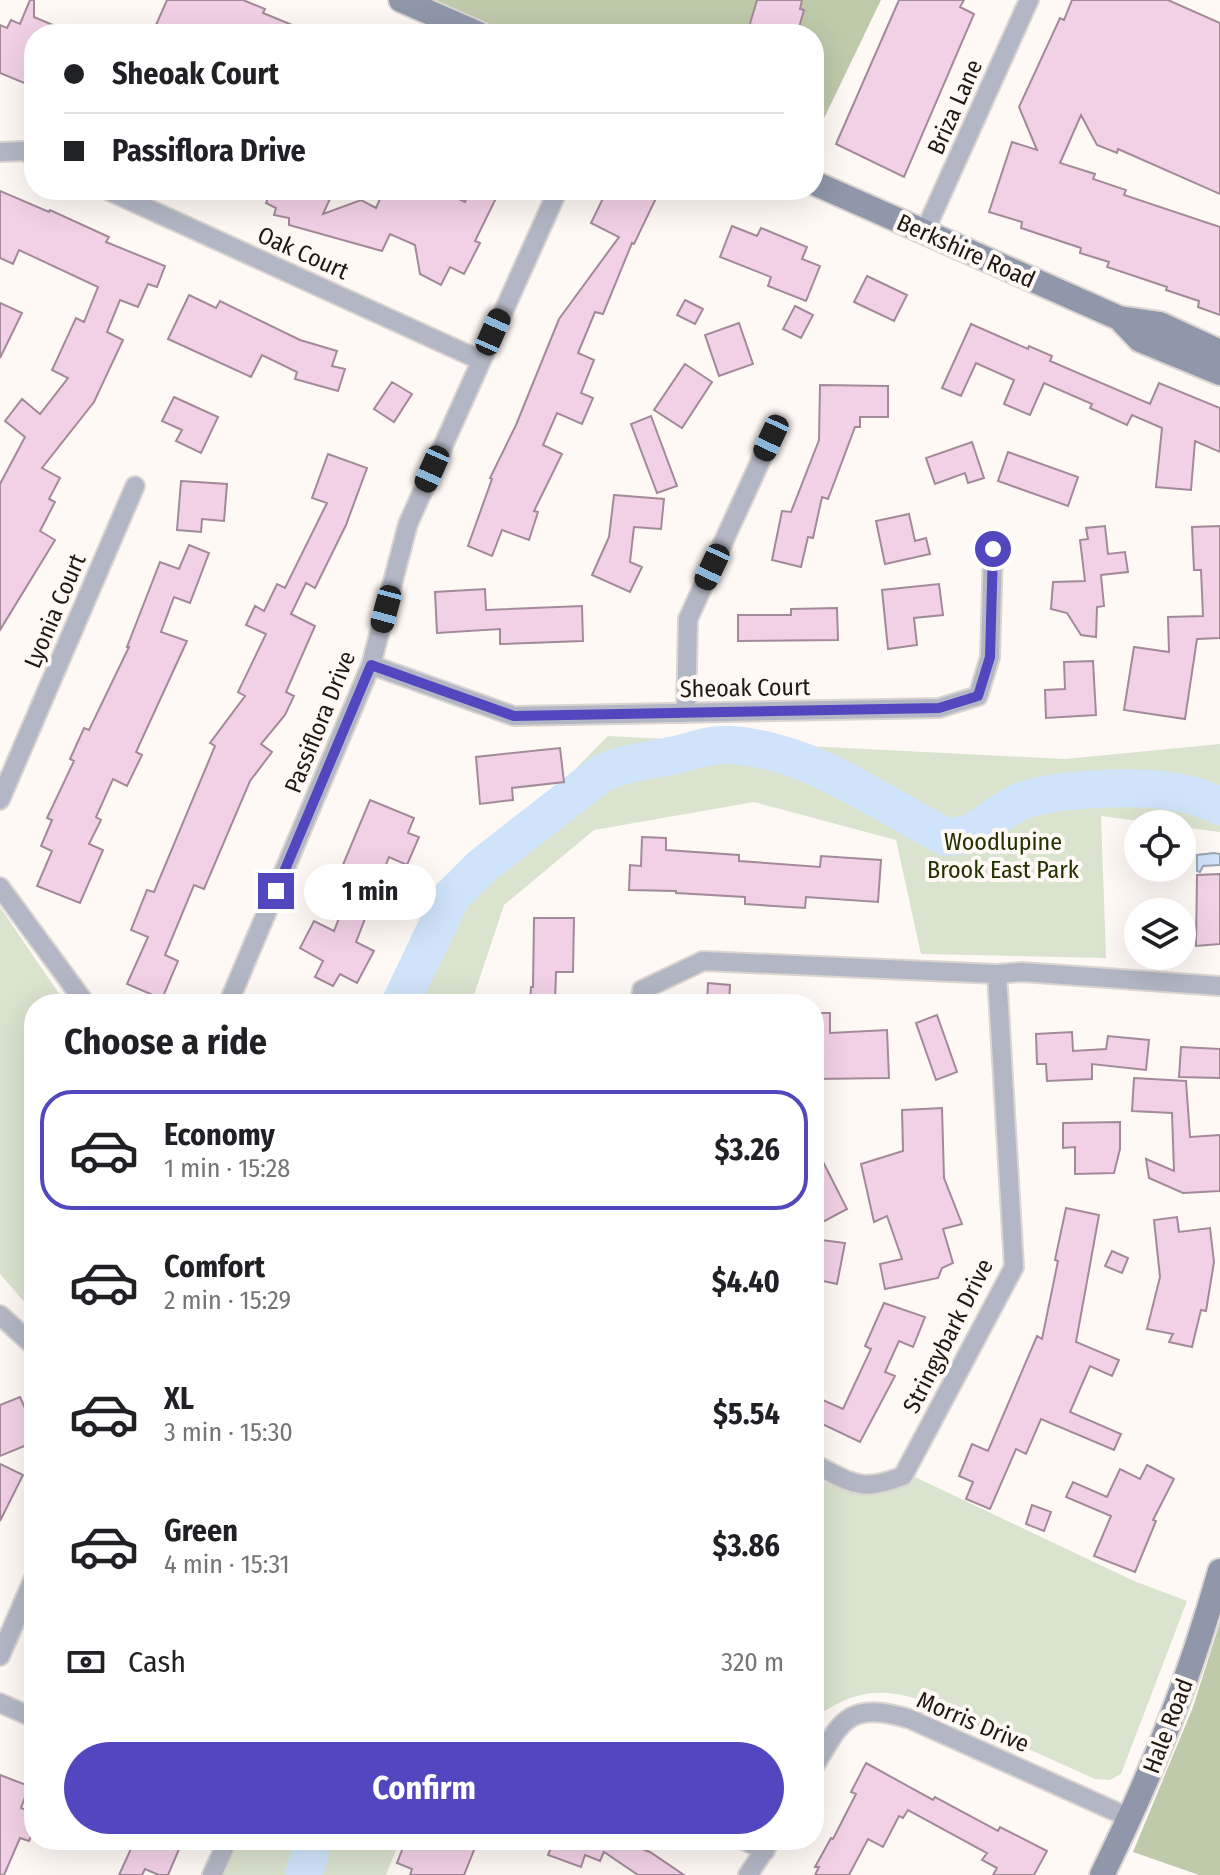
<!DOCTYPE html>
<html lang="en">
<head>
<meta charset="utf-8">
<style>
	body { margin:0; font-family:"Fira Sans Condensed",sans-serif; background:#f6f6f6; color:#202124; height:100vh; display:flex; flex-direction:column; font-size:30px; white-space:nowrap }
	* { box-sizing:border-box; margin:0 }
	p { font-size:26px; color:#757577 }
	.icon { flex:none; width:44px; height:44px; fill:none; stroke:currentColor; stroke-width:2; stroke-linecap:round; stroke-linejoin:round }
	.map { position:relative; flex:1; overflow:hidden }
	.drawer { position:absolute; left:24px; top:994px; width:800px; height:856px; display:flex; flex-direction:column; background:#fff; border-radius:32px; box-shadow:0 8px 32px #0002 }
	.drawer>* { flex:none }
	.banner { position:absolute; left:24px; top:24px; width:800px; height:176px; border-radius:32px; box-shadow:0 8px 32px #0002; display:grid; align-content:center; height:176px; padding:0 40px; background:#fff }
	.tools { position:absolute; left:1124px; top:810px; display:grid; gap:16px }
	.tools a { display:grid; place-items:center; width:72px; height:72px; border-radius:50%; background:#fff; box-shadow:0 8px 32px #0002; font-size:40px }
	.end { position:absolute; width:36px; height:36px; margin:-18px; border:10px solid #5247be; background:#fff; box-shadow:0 0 0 4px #fff }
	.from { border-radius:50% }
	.bubble { position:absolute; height:56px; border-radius:28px; background:#fff; box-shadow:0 8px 32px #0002; font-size:26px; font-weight:700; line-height:56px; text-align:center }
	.car { position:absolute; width:24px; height:48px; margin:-24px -12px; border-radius:10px; box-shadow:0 0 6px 2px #0007; background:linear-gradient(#222 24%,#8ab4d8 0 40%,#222 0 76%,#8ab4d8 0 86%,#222 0) }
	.banner b { display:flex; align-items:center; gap:28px; height:76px; font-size:30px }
	.banner b+b { border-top:2px solid #e0e0e0 }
	.banner i { width:20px; height:20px; background:#202124 }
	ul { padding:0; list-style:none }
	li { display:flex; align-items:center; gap:24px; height:120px; margin:0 16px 12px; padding:0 24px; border:4px solid transparent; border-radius:32px }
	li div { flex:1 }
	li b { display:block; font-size:30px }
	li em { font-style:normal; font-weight:700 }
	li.current { border-color:#5247be }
	li>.icon { width:72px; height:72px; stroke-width:1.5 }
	h2 { padding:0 40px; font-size:36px; line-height:96px }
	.pay { display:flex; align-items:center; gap:20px; height:88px; padding:0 40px; font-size:30px }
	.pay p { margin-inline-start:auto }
	.button { display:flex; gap:16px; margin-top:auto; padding:16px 40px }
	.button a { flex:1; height:92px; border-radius:48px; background:#5247be; color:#fff; font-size:32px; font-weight:700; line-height:92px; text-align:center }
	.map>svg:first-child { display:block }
	.green { fill:#dae3ce }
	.forest { fill:#becaaa }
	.water { fill:#cfe4fa; stroke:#9ba7b4; stroke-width:2 }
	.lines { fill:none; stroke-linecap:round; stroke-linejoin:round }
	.river { stroke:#cfe4fa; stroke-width:38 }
	.building { fill:#f2d1e6; stroke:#a28a99; stroke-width:2 }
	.minor-casing { stroke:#dbd5d2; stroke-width:22 }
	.secondary-casing { stroke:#dbd5d2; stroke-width:28 }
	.minor { stroke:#b3b7c5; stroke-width:18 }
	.secondary { stroke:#9097ab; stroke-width:24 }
	.route { stroke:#5247be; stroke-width:10 }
	.labels { text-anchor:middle; stroke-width:8; stroke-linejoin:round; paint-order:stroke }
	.street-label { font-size:24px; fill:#211812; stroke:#fff9f6 }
	.park-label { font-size:24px; fill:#233100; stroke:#fff9f6 }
</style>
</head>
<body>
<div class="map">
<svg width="1220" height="1875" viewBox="0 0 1220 1875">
	<rect width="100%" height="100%" fill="#fff9f6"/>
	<path class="green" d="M608,736L1065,759L1220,744V832L1182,827V824H1163L1101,816L1106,958L921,954L896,840L754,802L594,830L504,905L471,1004H388L464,860L527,818Z
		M0,907L66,1004H34V1313L0,1274Z
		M915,1477L1134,1581L1187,1601L1121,1774L1110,1780L1095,1779L917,1699C879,1687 853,1692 820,1714L814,1712V1478C858,1495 872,1497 915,1477Z
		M228,1840H400L386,1875H212Z"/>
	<path class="forest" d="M400,0H881L814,139V34H477Z
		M1220,1622V1875H1199L1133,1852L1193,1707Z"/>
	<path class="water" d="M1214,853L1220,854V865L1203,866L1200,872L1197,871V855Z"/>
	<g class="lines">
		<path class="river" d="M400,1004L451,897L481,867L599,775C622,763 646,761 671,756C691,752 711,743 731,745C810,750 878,802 946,837C983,836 986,818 1016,804C1051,786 1147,785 1186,794C1198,796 1209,801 1220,806
			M304,1875L310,1854L309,1840"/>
	</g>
	<path class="building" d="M30,0H34V17L74,34H34V87L0,73V25L7,28L11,20L20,24Z
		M167,0H243L265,9L263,13L314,34H152Z
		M757,0H802L800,9L804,10L797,34H747Z
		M899,0H964L960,7L974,14L904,177L836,144Z
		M1072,0H1168L1220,23V194L1118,149L1117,153L1097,145L1081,115L1060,163L1095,174L1093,179L1126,190L1124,195L1220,227V315L1198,307L1199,301L1166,290L1167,287L1107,267L1109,262L1080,253L1081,248L1021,228L1022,222L989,212L1012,142L1037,150L1019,107L1060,18L1064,20Z
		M271,190H334L323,214L361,200L376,208L384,190H439L465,202L470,190H500L475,241L480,243L464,274L450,267L441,285L420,274L415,245L390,234L382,251L289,225V218L274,215L276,208L266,203Z
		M607,190H660L634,244L632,243L603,314L595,312L578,353L594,360L581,393L593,398L582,424L557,413L543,445L562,454L534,511L538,512L529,540L502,530L492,556L468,546L492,479L490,478L516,425L559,319L619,237L591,223Z
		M0,191L49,212L50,210L109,237L106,242L165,266L157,287L148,284L138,307L120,300L107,332L123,340L94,402L42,468L60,478L49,499L55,502L40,531L55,540L0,630V484L25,437L5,421L22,399L40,414L68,378L52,370L76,318L84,322L98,287L19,250L13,264L0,258Z
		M732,226L757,236L761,228L807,247L802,259L820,266L806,301L768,286L771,277L720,257Z
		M867,276L907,295L894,321L854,302Z
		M189,295L216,308L220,301L300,340L337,351L332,366L345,369L338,391L295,379L297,372L262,355L251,377L168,339Z
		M685,300L703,309L695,324L677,315Z
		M0,303L22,313L0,358Z
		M795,306L813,315L801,338L783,329Z
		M739,323L753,364L719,376L705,335Z
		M971,324L1028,349L1029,346L1052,356L1050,361L1150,404L1159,383L1220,408V452L1195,441L1191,490L1156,487L1162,428L1132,415L1127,425L1090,408L1092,404L1044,383L1030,415L1004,404L1014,380L976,363L961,396L942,388Z
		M685,364L712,382L682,428L654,410Z
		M392,382L412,394L394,422L374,409Z
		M820,385L888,386V417H860V427H855L828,499L822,497L813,538L808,537L801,567L772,560L782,511L791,512L819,440Z
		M174,397L218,417L201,453L176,441L182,430L162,421Z
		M651,416L677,486L657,493L631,424Z
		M972,442L984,478L968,483L965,473L935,484L926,458Z
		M1008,452L1078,477L1068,506L998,481Z
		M328,454L367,468L346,525L315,588L306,583L291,614L315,626L286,692L294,696L285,715L261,744L272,752L250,781L204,889L194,885L165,955L178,961L162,999L127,984L148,937L131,930L147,890L154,892L215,746L210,743L245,696L238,692L266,634L246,625L255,606L264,611L277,584L285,588L327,503L312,498Z
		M181,481L227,484L224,521L202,519L201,532L177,530Z
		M614,495L664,499L661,529L634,527L630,562L642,567L630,592L592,575L609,537Z
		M909,514L915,541L926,538L930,554L885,564L876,521Z
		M1105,526L1108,554L1125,552L1128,572L1101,575L1104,606L1097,607L1096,637L1081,635L1067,613L1051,609L1053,582L1085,581L1080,540L1088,539L1086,528Z
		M1220,526V638L1197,639L1185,719L1124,710L1134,647L1169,652L1168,617L1203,616L1201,570H1194L1192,527Z
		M189,545L209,553L190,603L174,597L161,632L187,641L136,752L142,755L127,786L113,779L96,817L101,820L89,844L103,850L80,903L37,886L52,851L41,846L52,820L47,818L74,761L70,759L84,728L89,730L129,647H127L160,562L179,569Z
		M939,584L943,615L914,618L917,645L888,649L882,590Z
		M485,589L486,610L582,606L583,641L500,644V629L437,633L435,592Z
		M837,608L838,640L738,641V615H791V609Z
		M1093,661L1096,715L1046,718L1045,690L1065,689L1064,662Z
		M560,748L564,782L512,788L513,800L480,804L476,757Z
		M370,800L414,818L408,833L419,837L407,865L389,857L356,942L374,951L357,983L340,974L333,986L315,977L323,961L300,948L314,921L334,931L347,897L332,891Z
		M642,837L666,838V850L739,855V861L820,867L821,856L881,860L878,902L806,897L805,908L745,904V897L676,893V891L629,890L630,865L641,866Z
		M1220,874V944L1196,946L1197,875Z
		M534,918H574L573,972H556L555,1004H530L531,987H533Z
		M708,983L730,985L729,1004H707Z
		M814,1013H830V1033L887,1030L889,1078L814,1079Z
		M937,1015L957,1072L936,1080L916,1023Z
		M1072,1032L1073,1051L1106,1049L1108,1036L1149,1040L1146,1070L1092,1064V1079L1047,1081L1046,1064H1037L1036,1034Z
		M1181,1047L1220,1049V1078L1179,1077Z
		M1134,1078L1186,1081L1190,1137L1220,1135V1191L1183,1193L1149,1178L1146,1159L1174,1171L1172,1113L1132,1111Z
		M942,1108L944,1178L962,1224L943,1229L953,1263L942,1268L938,1278L885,1289L880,1264L902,1259L887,1216L874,1222L861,1164L903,1151L902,1110Z
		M1120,1122V1149L1114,1173L1075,1174V1147L1063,1148V1123Z
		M814,1144L847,1209L821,1223L814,1211Z
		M1066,1208L1099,1215L1076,1342L1119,1360L1112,1376L1090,1366L1070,1412L1121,1434L1114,1450L1041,1419L1026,1454L1016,1449L990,1509L966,1499L973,1482L959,1476L972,1444L988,1451L1037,1336L1042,1339L1058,1261L1055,1260Z
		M1177,1217L1179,1232L1210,1228L1214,1262L1206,1311L1201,1310L1192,1347L1169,1342L1173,1334L1147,1329L1160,1277L1154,1220Z
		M814,1239L845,1243L837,1284L814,1279Z
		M1112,1251L1128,1258L1122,1273L1105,1266Z
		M884,1303L925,1317L913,1347L899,1341L885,1372L895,1376L860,1442L820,1423L814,1418V1403L821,1405L823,1400L843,1409L871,1349L865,1346Z
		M20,1397L34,1428V1442L0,1456V1405Z
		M0,1464L23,1475L0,1521Z
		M1147,1465L1174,1479L1153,1520L1156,1521L1135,1572L1094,1556L1111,1516L1066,1497L1073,1482L1107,1497L1120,1469L1140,1479Z
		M1032,1505L1051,1512L1044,1531L1026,1524Z
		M866,1763L933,1800L935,1797L998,1831L1000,1827L1047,1851L1034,1875H993L997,1868L982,1860L987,1853L908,1810L903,1818L899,1816L883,1847L868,1839L849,1875H815L819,1867H815L831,1838L833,1839L856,1794L851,1792Z
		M0,1775L29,1786L21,1808L34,1813V1829L29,1841L20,1838L4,1875H0Z
		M135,1840H165L180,1847L168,1875H159L145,1869L142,1875H119Z
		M406,1840H478L464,1875H410L412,1869L397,1863Z
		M550,1840H619L650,1852L684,1875H638L604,1852L600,1861L585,1855L581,1867L548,1855L553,1843Z"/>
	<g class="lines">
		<g class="minor-casing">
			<path id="minor" d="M0,152L23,151L34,156
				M107,190L480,360
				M924,233L1029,0
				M371,665L514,716L939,708L978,696L990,657L993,549
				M686,713L688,619L771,438
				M0,800L135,486
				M0,887L86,1004
				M228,1004L371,665L408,524L558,190
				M640,1004L642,990L703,961L997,974L1022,972L1220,986
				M0,1315L34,1346
				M814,1464C853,1483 860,1493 903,1476L1014,1267L997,974
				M0,1656L34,1578
				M0,1703L34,1718
				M814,1767C842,1719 849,1701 910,1719L1130,1818
				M744,1840L765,1851
				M212,1875L228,1840
				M748,1875L771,1840"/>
		</g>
		<g class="secondary-casing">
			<path id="secondary" d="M401,0L479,34
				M814,183L1119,318L1160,324L1220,352
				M1119,318L1140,340L1220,373
				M1102,1875C1152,1774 1189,1680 1220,1571"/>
		</g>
		<use href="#minor" class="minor"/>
		<use href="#secondary" class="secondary"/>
	</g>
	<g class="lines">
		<path class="route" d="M276,891L371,665L514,716L939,708L978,696L990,657L993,549"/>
	</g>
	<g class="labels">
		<g class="street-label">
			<text transform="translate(955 107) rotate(-66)" y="8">Briza Lane</text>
			<text transform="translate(966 251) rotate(24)" y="8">Berkshire Road</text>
			<text transform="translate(303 253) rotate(24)" y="8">Oak Court</text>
			<text transform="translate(55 611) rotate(-67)" y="8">Lyonia Court</text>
			<text transform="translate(745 688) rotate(-1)" y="8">Sheoak Court</text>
			<text transform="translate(320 722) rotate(-68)" y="8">Passiflora Drive</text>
			<text transform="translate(948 1336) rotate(-63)" y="8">Stringybark Drive</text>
			<text transform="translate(973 1722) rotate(23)" y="8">Morris Drive</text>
			<text transform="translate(1168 1726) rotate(-69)" y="8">Hale Road</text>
		</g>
		<g class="park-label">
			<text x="1003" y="850">Woodlupine<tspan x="1003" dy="28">Brook East Park</tspan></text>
		</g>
	</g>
</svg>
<div class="tools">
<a><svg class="icon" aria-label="locate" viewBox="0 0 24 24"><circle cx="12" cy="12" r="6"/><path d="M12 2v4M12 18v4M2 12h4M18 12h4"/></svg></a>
<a><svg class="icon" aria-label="layers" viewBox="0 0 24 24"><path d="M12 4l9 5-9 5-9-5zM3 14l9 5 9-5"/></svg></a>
</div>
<i class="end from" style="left:993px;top:549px"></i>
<i class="end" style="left:276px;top:891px"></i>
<div class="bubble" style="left:304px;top:864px;width:132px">1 min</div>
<i class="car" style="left:493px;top:332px;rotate:24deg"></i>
<i class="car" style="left:771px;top:438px;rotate:205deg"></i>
<i class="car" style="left:432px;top:469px;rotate:204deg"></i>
<i class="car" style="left:712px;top:567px;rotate:205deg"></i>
<i class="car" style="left:386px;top:609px;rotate:195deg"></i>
<div class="banner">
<b><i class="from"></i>Sheoak Court</b>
<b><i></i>Passiflora Drive</b>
</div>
<section class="drawer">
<h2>Choose a ride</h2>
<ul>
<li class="current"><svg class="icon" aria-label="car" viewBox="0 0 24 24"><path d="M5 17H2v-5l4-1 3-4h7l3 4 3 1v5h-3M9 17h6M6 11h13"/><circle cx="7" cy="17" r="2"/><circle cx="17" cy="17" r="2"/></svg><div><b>Economy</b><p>1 min · 15:28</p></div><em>$3.26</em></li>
<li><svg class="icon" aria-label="car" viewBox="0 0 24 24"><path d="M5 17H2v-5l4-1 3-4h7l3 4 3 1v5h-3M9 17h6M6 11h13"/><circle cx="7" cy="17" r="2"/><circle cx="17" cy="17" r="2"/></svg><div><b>Comfort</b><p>2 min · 15:29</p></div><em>$4.40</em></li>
<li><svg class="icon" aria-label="car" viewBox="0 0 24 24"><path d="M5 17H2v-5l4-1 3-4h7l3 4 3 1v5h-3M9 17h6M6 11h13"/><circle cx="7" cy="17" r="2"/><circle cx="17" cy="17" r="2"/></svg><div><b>XL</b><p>3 min · 15:30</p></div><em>$5.54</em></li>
<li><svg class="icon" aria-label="car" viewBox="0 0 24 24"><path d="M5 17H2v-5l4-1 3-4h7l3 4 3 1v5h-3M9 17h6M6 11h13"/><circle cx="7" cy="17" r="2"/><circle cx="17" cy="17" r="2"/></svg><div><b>Green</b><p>4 min · 15:31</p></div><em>$3.86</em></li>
</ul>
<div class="pay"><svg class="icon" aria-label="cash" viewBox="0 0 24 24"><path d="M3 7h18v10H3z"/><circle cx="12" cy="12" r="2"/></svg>Cash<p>320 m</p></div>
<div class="button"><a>Confirm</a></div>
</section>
</div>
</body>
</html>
